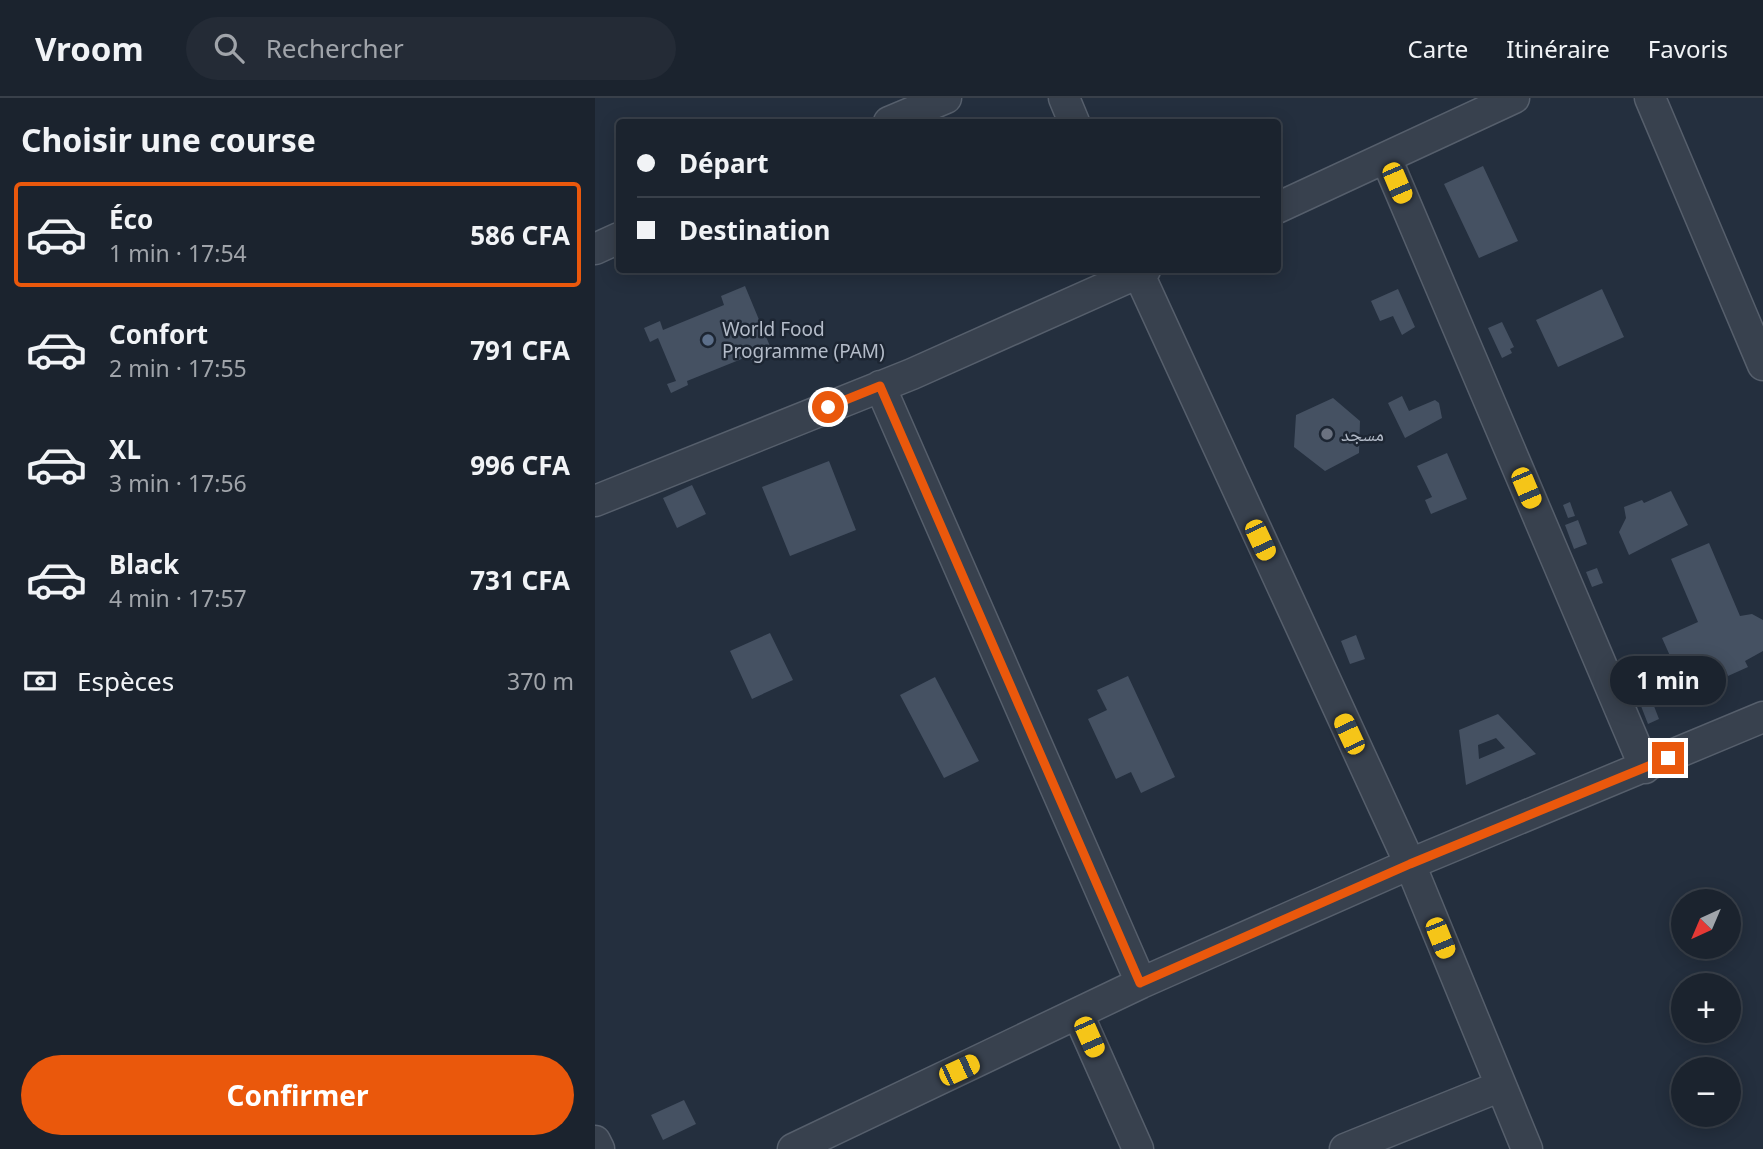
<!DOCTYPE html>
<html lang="fr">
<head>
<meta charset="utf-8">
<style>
	body { margin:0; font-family:"Noto Sans","Noto Naskh Arabic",sans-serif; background:#242b36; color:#f1f3f6; height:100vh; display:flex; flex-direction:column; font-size:26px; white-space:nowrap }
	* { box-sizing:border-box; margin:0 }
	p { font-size:23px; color:#a0a4aa }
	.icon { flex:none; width:38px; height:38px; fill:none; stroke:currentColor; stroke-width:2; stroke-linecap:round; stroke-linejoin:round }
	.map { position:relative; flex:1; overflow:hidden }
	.panel { display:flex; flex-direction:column; background:#1b232e; width:595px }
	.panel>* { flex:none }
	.banner { position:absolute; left:21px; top:21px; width:665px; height:154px; border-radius:7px; box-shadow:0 4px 18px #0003,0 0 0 2px #39404a; display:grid; align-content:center; height:154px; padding:0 21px; background:#1b232e }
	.needle { width:46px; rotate:224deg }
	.tools { position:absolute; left:1076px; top:791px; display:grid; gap:14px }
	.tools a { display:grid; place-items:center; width:70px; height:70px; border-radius:50%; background:#1b232e; box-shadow:0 4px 18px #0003,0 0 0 2px #39404a; font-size:35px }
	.end { position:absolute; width:32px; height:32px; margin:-16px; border:9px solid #ea580c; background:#fff; box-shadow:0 0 0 4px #fff }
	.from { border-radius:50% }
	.bubble { position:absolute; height:49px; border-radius:24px; background:#1b232e; box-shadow:0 4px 18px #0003,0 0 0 2px #39404a; font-size:23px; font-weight:700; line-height:49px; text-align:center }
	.car { position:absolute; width:21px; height:42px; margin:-21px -10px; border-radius:9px; box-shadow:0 0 5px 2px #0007; background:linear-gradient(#f5c518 24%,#345 0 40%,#f5c518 0 76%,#345 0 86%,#f5c518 0) }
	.banner b { display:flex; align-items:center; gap:24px; height:66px; font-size:26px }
	.banner b+b { border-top:2px solid #39404a }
	.banner i { width:18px; height:18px; background:#f1f3f6 }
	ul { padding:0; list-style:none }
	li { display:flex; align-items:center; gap:21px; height:105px; margin:0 14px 10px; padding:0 7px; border:4px solid transparent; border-radius:7px }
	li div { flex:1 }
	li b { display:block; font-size:26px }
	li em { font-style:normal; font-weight:700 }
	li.current { border-color:#ea580c }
	li>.icon { width:63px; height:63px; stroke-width:1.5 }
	h2 { padding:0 21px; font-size:32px; line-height:84px }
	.pay { display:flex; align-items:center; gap:18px; height:77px; padding:0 21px; font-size:26px }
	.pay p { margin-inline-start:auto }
	.primary-button { display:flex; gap:14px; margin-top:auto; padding:14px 21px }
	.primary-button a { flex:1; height:80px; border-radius:42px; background:#ea580c; color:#fff; font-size:28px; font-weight:700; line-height:80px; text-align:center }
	header { display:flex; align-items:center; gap:42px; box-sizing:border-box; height:98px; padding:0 35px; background:#1b232e; border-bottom:2px solid #39404a }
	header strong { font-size:33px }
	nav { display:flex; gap:38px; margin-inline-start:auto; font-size:24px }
	.search { width:490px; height:63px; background:#242b36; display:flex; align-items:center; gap:18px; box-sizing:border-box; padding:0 24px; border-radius:38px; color:#a0a4aa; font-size:26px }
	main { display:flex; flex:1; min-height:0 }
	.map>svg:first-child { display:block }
	.building { fill:#455162; fill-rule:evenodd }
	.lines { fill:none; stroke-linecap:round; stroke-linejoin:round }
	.minor-casing { stroke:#565f6c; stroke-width:33 }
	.minor { stroke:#38414e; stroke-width:30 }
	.route { stroke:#ea580c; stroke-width:9 }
	.service-dot { fill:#5c6f8a; stroke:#1d2633; stroke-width:2.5 }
	.worship-dot { fill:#6b7280; stroke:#1d2633; stroke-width:2.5 }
	.labels { text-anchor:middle; stroke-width:5; stroke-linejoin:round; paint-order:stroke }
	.poi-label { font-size:19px; fill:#b4bcc9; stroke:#1d2633; text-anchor:start }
</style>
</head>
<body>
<header>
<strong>Vroom</strong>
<div class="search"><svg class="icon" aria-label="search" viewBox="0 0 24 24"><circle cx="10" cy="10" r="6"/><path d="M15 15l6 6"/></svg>Rechercher</div>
<nav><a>Carte</a><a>Itinéraire</a><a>Favoris</a></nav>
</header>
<main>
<section class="panel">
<h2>Choisir une course</h2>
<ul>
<li class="current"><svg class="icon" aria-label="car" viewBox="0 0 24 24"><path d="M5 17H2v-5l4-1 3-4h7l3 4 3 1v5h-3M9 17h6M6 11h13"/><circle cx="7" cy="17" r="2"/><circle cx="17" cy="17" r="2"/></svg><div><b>Éco</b><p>1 min · 17:54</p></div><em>586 CFA</em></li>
<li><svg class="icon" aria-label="car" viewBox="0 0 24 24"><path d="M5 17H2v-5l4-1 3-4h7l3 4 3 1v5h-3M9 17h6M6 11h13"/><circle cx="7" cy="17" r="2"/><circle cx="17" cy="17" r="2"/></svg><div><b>Confort</b><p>2 min · 17:55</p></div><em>791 CFA</em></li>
<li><svg class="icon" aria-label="car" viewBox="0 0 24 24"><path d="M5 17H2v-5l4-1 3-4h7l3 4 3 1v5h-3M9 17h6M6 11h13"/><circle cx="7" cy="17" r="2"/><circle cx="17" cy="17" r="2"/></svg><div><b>XL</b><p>3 min · 17:56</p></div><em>996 CFA</em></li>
<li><svg class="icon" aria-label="car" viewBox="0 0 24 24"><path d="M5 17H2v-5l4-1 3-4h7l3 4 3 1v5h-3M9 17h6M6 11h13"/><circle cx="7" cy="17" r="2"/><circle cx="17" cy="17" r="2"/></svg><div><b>Black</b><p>4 min · 17:57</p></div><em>731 CFA</em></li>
</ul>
<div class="pay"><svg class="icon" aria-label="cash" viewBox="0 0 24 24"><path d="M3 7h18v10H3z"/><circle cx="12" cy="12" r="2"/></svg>Espèces<p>370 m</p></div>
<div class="primary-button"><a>Confirmer</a></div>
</section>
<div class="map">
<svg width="1168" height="1051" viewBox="0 0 1168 1051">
	<rect width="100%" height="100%" fill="#242f3e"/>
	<path class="building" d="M888,68L923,143L884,160L849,86Z
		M150,188L177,253L156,262L154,258L92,283L93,287L76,295L72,286L81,283L63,240L55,244L49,230L65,223L68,232L129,207L126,198Z
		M803,191L820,229L807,237L798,218L785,223L776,203Z
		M1007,191L1029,239L963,269L941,222Z
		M907,224L919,249L915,251L917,255L907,260L893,230Z
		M807,298L814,313L840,302L844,305L847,320L810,340L793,305Z
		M738,300L765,323L764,355L730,373L699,349L701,317Z
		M852,355L872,401L836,416L830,402L837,399L822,368Z
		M234,363L261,432L195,458L167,389Z
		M97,387L111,416L82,430L68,400Z
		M1076,393L1093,427L1034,457L1024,434L1031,420L1029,409L1047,402L1049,405Z
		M975,404L980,418L973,420L968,407Z
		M983,422L992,446L979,451L970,427Z
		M1114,445L1145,518L1157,516L1168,522V553L1150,563L1153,569L1133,578L1130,571L1089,589L1067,540L1103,524L1076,461Z
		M1002,470L1008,485L997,489L991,474Z
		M175,535L198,582L157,601L135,553Z
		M761,537L770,561L755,566L746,543Z
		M533,578L580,679L546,695L536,674L521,681L493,621L512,612L502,592Z
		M340,579L384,663L349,680L305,597Z
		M1057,603L1064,621L1053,626L1046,608Z
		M903,616L941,656L871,687L864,632ZM901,640L910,650L884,661L883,647Z
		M89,1002L101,1026L68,1042L56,1017Z"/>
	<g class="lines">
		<g class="minor-casing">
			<path id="minor" d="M469,0L479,24
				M1055,0L1168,267
				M294,24L351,0
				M791,60L1050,670
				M682,110L919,0
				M0,151L24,140
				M542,172L815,766L932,1051
				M285,288L546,885
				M0,403L317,276L550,172
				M483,916L543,1051
				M0,1043L4,1051
				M198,1051L546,885L815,766L1168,619
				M750,1051L906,988"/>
		</g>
		<use href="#minor" class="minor"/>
	</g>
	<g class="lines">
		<path class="route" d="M233,309L285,288L545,885L815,766L1073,660"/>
	</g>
	<circle class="service-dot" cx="113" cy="242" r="7"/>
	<circle class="worship-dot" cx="732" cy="336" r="7"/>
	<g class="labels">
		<g class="poi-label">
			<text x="127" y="238">World Food<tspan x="127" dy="22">Programme (PAM)</tspan></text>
			<text x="746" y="343">مسجد</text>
		</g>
	</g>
</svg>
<div class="tools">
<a><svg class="needle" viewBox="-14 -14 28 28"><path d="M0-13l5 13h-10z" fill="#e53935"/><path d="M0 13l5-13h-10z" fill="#a0a4aa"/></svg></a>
<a>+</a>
<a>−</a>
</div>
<i class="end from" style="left:233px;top:309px"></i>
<i class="end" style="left:1073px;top:660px"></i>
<div class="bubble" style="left:1015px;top:558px;width:116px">1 min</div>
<i class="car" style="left:802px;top:85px;rotate:157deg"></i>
<i class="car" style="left:931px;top:390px;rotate:157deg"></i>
<i class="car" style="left:665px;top:442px;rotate:155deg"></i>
<i class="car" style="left:754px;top:636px;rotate:335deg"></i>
<i class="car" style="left:845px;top:840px;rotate:158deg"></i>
<i class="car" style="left:494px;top:939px;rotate:156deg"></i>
<i class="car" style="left:364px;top:972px;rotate:65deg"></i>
<div class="banner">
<b><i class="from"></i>Départ</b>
<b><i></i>Destination</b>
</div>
</div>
</main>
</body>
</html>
